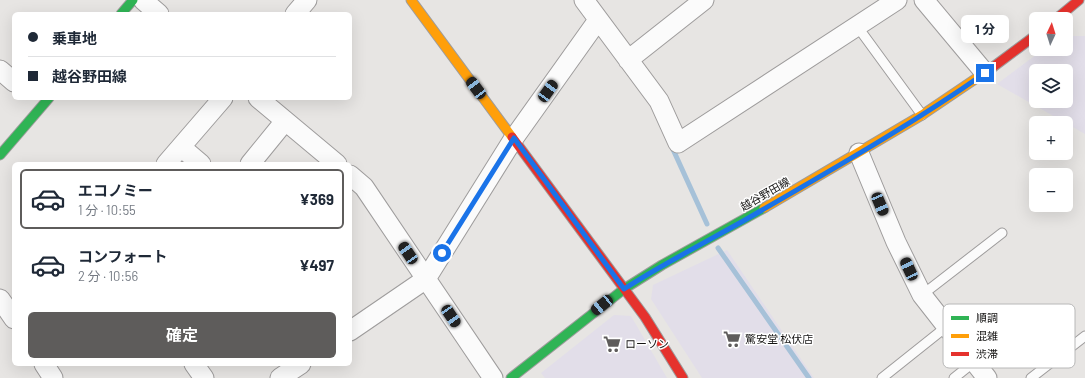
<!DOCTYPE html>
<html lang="ja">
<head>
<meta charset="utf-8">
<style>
	body { margin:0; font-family:Barlow,"Noto Sans JP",sans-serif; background:#f6f6f7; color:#1f2937; height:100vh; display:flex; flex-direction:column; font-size:15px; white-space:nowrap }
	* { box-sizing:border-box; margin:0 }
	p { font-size:13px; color:#747a83 }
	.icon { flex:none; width:22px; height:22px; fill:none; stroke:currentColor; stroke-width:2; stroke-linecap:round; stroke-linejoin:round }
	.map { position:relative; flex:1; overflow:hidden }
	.panel { position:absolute; left:12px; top:162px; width:340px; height:204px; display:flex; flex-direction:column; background:#fff; border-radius:6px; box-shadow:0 4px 16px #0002 }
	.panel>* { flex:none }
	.banner { position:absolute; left:12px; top:12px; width:340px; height:88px; border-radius:6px; box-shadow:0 4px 16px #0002; display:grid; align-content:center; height:88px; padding:0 16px; background:#fff }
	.needle { width:26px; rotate:4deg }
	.fabs { position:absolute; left:1029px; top:12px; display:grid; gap:8px }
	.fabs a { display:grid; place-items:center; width:44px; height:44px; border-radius:6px; background:#fff; box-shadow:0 4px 16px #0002; font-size:20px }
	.end { position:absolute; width:18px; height:18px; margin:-9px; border:5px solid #1a73e8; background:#fff; box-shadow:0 0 0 2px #fff }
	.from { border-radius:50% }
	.bubble { position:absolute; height:28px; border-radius:6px; background:#fff; box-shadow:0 4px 16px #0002; font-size:13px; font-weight:700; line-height:28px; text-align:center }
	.car { position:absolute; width:12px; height:24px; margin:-12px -6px; border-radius:5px; box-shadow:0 0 3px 1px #0007; background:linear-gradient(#222 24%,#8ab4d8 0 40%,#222 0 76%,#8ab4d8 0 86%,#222 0) }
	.banner b { display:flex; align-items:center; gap:14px; height:38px; font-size:15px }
	.banner b+b { border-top:1px solid #e0e1e3 }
	.banner i { width:10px; height:10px; background:#1f2937 }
	ul { padding:7px 0 0; list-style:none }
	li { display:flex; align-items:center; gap:12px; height:60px; margin:0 8px 6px; padding:0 8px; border:2px solid transparent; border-radius:6px }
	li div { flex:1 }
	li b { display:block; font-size:15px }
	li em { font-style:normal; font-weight:700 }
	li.on { border-color:#5e5c5b }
	li>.icon { width:36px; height:36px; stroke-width:1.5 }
	.primary-button { display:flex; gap:8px; margin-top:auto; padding:8px 16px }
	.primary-button a { flex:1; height:46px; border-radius:6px; background:#5e5c5b; color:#fff; font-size:16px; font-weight:700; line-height:46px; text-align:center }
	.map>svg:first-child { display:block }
	.commercial { fill:#e2dee9; fill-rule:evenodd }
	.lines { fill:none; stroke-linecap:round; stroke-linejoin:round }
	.stream { stroke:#a6c1d8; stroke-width:5 }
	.lane-casing { stroke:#9e9c9c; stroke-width:11 }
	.street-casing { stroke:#9e9c9c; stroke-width:21 }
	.fast-casing { stroke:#9e9c9c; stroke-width:11 }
	.slow-casing { stroke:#9e9c9c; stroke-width:11 }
	.jam-casing { stroke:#9e9c9c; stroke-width:11 }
	.lane { stroke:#fbfbfb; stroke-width:9 }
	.street { stroke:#fbfbfb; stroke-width:19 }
	.fast { stroke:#30b455; stroke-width:9 }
	.slow { stroke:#ff9f0a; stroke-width:9 }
	.jam { stroke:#e5322d; stroke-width:9 }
	.route { stroke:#1a73e8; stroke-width:5 }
	.labels { text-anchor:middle; stroke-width:3; stroke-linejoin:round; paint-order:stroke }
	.street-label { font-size:11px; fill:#141312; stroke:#fff }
	.poi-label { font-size:11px; fill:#141312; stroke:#fff; text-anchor:start }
	.key { fill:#fff; stroke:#b8b8b8; stroke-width:1 }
	.key-label { font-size:11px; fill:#141312 }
</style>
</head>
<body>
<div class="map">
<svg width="1085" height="378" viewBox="0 0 1085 378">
	<rect width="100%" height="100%" fill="#e7e5e3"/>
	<path class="commercial" d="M1066,36H1085V134L997,84L1044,49H1066ZM1036,71H1066V101H1036Z
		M727,250L814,378H702L651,299L653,285Z
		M614,315L631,316L667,378H545L541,373Z"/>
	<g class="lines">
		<path class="stream" d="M671,145L707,224
			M718,248L809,378"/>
		<g class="lane-casing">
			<path id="lane" d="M857,26L922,115
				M922,295L1002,233
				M882,378L946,327
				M954,378L974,362
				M1031,378L1085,336"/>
		</g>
		<g class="street-casing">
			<path id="street" d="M143,0L159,14
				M584,0L659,101L678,143L897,0
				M924,0L985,73
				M295,14L307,0
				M628,60L704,0
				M0,70L14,82
				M258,98L337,164
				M181,147L201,164
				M859,153L896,242L922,295L987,378
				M166,164L223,98
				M250,164L285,121
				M350,175L364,187L493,378
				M0,299L14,319
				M350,331L426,279L514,138L598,20
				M44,364L53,378
				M194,364L204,378
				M280,378L301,364"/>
		</g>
		<g class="fast-casing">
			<path id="fast" d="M121,14L133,0
				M0,155L49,98
				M511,378L624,289L662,265L764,208"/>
		</g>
		<g class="slow-casing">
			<path id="slow" d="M411,0L512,137
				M764,208L922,115L993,67"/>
		</g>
		<g class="jam-casing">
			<path id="jam" d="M1056,19L1079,0
				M993,67L1036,35
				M512,137L645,317L683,378"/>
		</g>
		<use href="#lane" class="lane"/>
		<use href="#street" class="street"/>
		<use href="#fast" class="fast"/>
		<use href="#slow" class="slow"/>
		<use href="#jam" class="jam"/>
	</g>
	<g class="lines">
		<path class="route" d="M442,253L514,138L624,289C663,264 704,243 745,220C826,173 908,127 985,73"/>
	</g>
	<defs>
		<g id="supermarket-bare" transform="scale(1.38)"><path d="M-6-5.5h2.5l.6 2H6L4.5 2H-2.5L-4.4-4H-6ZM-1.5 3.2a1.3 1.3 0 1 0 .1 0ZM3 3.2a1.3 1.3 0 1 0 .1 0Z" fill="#5e5c5b" stroke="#fff" stroke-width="2.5" paint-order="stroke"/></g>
	</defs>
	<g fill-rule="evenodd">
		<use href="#supermarket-bare" x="732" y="339"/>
		<use href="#supermarket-bare" x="612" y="344"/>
	</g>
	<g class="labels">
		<g class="street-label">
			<text transform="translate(765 194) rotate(-30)" y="4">越谷野田線</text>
		</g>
		<g class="poi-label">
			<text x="745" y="343">驚安堂 松伏店</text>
			<text x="625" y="348">ローソン</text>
		</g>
	</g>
	<rect x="943" y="304" width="132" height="64" rx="6" class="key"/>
	<rect x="951" y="316" width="18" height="4" fill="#30b455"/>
	<rect x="951" y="334" width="18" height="4" fill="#ff9f0a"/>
	<rect x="951" y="352" width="18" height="4" fill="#e5322d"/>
	<g class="key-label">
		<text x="976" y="322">順調</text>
		<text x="976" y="340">混雑</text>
		<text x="976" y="358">渋滞</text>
	</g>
</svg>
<div class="fabs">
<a><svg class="needle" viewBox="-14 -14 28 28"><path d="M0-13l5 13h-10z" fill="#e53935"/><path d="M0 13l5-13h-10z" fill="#747a83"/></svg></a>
<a><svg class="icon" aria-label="layers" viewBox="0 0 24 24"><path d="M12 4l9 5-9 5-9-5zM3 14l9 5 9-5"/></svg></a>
<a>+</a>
<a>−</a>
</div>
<i class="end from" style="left:442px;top:253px"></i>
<i class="end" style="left:985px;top:73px"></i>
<div class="bubble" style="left:961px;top:15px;width:48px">1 分</div>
<i class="car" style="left:476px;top:88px;rotate:323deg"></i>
<i class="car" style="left:548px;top:91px;rotate:36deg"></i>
<i class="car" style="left:880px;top:204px;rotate:157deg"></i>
<i class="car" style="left:408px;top:253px;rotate:326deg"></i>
<i class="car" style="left:909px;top:269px;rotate:335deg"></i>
<i class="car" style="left:602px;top:305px;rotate:231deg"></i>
<i class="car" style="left:451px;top:316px;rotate:146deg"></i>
<div class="banner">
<b><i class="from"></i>乗車地</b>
<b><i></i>越谷野田線</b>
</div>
<section class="panel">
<ul>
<li class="on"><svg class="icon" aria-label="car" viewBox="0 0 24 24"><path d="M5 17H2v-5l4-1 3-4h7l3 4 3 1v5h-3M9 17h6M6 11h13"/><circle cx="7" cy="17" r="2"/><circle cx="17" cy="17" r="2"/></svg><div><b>エコノミー</b><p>1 分 · 10:55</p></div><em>¥369</em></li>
<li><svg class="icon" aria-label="car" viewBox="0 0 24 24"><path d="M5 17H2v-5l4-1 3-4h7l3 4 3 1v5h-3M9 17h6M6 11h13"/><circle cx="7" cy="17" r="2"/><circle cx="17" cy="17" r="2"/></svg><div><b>コンフォート</b><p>2 分 · 10:56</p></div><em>¥497</em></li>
</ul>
<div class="primary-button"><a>確定</a></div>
</section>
</div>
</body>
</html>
